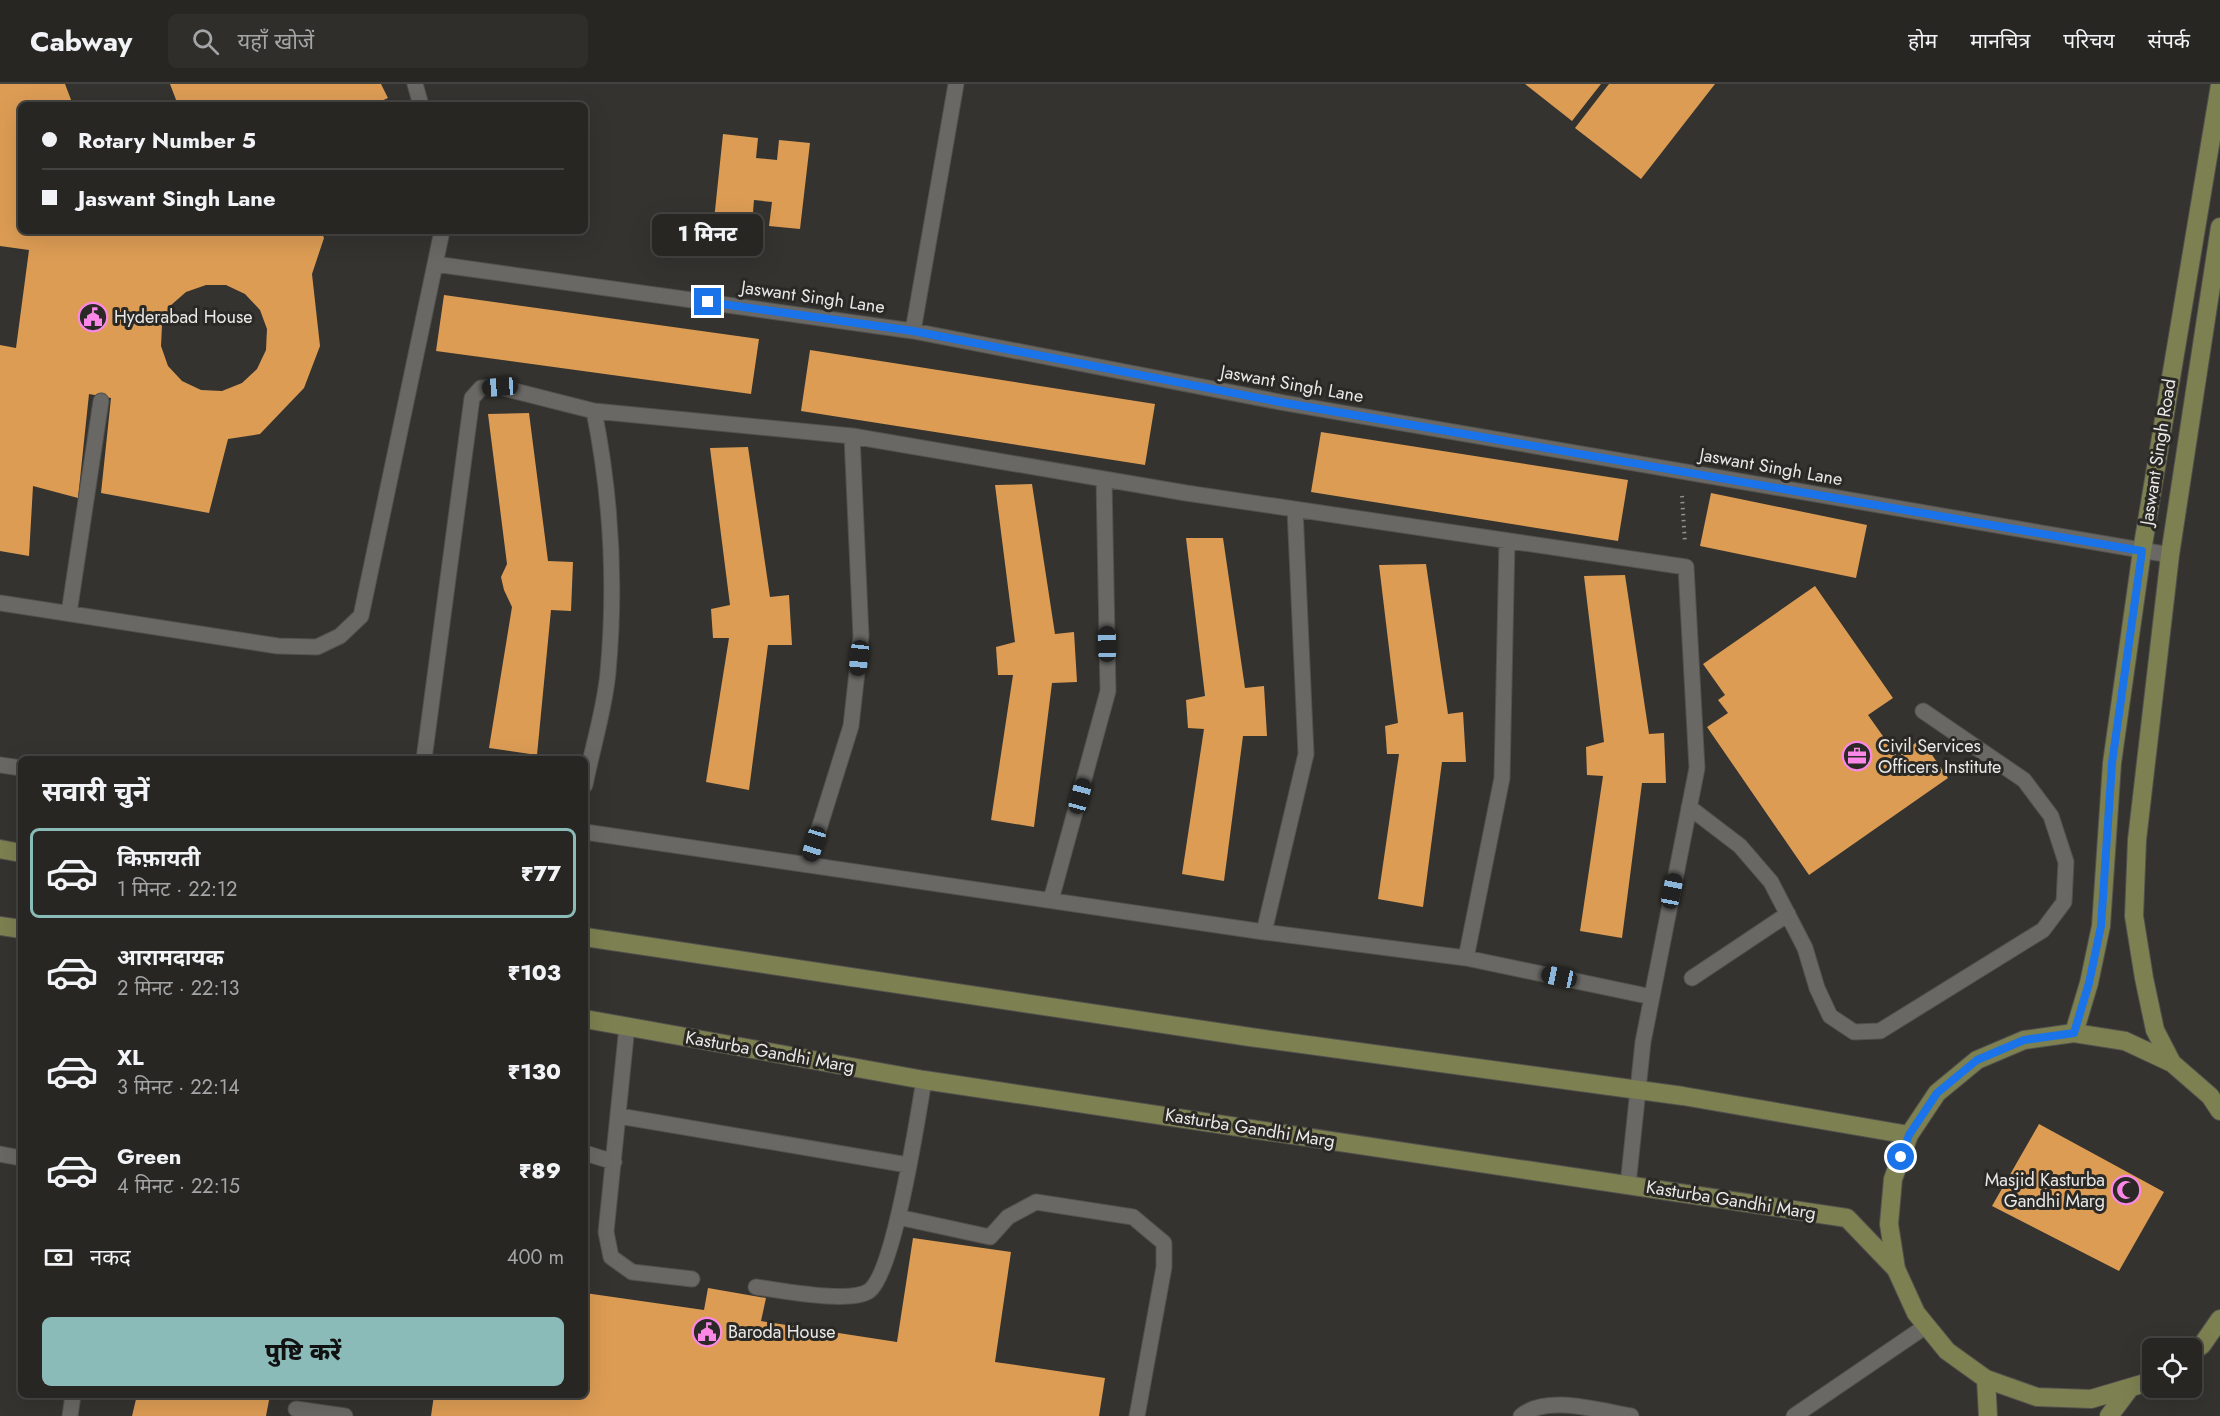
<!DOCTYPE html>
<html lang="hi">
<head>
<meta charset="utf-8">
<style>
	body { margin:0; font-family:Jost,"Noto Sans Devanagari",sans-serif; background:#2f2e2b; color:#f1f3f6; height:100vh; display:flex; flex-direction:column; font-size:22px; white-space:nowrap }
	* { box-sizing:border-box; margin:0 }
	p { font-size:20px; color:#a4a5a6 }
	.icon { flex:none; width:33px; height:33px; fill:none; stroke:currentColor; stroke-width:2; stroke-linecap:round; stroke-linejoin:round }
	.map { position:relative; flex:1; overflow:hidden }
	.drawer { position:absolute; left:18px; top:672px; width:570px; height:642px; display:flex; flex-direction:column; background:#272623; border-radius:9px; box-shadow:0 6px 24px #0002,0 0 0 2px #434341 }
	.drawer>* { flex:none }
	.banner { position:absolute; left:18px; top:18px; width:570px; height:132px; border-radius:9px; box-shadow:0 6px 24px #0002,0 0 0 2px #434341; display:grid; align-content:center; height:132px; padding:0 24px; background:#272623 }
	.fabs { position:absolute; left:2142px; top:1254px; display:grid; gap:12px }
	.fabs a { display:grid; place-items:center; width:60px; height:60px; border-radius:9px; background:#272623; box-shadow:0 6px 24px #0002,0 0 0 2px #434341; font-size:30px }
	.end { position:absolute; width:27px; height:27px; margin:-14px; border:8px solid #1a73e8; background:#fff; box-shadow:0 0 0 3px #fff }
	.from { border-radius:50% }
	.bubble { position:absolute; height:42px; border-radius:9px; background:#272623; box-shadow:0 6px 24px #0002,0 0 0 2px #434341; font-size:20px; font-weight:800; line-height:42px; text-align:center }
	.car { position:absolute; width:18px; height:36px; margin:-18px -9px; border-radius:8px; box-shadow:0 0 4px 2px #0007; background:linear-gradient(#222 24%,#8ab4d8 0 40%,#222 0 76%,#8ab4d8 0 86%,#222 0) }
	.banner b { display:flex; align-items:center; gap:21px; height:57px; font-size:22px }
	.banner b+b { border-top:2px solid #434341 }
	.banner i { width:15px; height:15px; background:#f1f3f6 }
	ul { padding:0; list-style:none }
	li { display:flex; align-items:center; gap:18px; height:90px; margin:0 12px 9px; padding:0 12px; border:3px solid transparent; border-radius:9px }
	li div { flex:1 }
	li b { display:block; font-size:22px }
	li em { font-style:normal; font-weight:800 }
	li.on { border-color:#8bbbb9 }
	li>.icon { width:54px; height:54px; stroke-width:1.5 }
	h2 { padding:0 24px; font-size:27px; line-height:72px }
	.pay { display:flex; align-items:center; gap:15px; height:66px; padding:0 24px; font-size:22px }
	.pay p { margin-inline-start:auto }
	.primary-button { display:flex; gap:12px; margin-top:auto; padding:12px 24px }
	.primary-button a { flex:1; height:69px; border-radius:9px; background:#8bbbb9; color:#111; font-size:24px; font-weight:800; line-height:69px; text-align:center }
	header { display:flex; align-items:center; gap:36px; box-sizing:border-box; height:84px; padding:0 30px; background:#272623; border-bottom:2px solid #434341 }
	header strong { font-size:28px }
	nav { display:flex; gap:33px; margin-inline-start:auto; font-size:21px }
	.search { width:420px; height:54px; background:#2f2e2b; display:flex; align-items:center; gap:15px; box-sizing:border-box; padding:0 21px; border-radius:9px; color:#a4a5a6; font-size:22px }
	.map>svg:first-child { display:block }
	.building { fill:#dc9c54; fill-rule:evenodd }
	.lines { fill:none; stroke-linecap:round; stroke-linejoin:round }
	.lane-casing { stroke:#52514d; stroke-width:17 }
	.secondary-casing { stroke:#52514d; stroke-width:20 }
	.path { stroke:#92918e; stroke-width:4; stroke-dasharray:1.5 4.5; stroke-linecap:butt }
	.lane { stroke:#696864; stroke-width:15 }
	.secondary { stroke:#7d8050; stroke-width:18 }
	.route { stroke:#1a73e8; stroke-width:8 }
	.labels { text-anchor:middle; stroke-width:6; stroke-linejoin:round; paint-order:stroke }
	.street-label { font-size:18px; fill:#eae9e7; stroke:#2a2925 }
	.poi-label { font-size:18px; fill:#eae9e7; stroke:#2a2925; text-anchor:start }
</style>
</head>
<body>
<header>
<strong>Cabway</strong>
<div class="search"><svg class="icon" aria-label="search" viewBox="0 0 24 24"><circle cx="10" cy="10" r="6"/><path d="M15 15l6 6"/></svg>यहाँ खोजें</div>
<nav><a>होम</a><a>मानचित्र</a><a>परिचय</a><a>संपर्क</a></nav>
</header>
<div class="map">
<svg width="2220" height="1332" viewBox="0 0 2220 1332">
	<rect width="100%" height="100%" fill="#34332f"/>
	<path class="building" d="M0,0H65L73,21H21V147H321L324,154L312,190L320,262L304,304L260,350L228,355L209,429L101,409L111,314L89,310L78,414L33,402L29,472L0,467V261L16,264L29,166L0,162ZM206,201H226L245,210L260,226L267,245L266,266L257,285L242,299L222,307L201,306L182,297L168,282L161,262L162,241L170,222L186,208Z
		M170,0H381L388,14L372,21H178Z
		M1525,0H1601L1572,37Z
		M1609,0H1715L1641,95L1575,44Z
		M723,50L758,54L756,74L777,76L779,56L810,59L800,145L769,142L772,118L754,116L752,140L714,136Z
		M444,211L759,255L751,310L436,267Z
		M810,266L1155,320L1145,381L801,327Z
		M529,329L548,477L573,478L571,527L551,526L537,671L489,664L512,523L504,506L501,493L507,480L488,330Z
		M1321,348L1628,396L1618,457L1311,408Z
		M748,363L770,513L789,511L792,561H768L749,706L706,698L729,554H713L711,525L730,521L710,364Z
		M1032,400L1055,550L1074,548L1077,598L1052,599L1034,743L991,736L1013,591H998L996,563L1015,558L995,401Z
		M1711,409L1867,441L1856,494L1700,462Z
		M1186,454H1223L1245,604L1264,602L1267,652H1243L1224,797L1182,790L1204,645L1188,644L1186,616L1205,612Z
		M1426,480L1448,630L1463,628L1466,678H1442L1423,823L1378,815L1399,670H1387L1385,642L1398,639L1379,481Z
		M1625,491L1649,650L1664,649L1666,699H1642L1622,854L1580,847L1603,692L1587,691L1586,663L1604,658L1584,492Z
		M1815,502L1893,614L1868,631L1897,672L1921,655L1948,694L1809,791L1707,643L1728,629L1718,616L1725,611L1703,580Z
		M2039,1040L2164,1108L2119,1187L1992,1122Z
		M913,1154L1011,1168L995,1278L1105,1294L1099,1332H431L434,1311H585V1209L704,1226L708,1204L766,1214L761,1237L897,1258Z
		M137,1311H270L266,1332H132Z"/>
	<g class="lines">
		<g class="lane-casing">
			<path id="lane" d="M415,0L421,21
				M435,180L913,247L1285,319L2170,471
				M913,247L956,0
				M0,519L278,562L317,563L340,552L361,532L442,147
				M69,529L101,317
				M424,675L472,314L481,304L499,303L594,327
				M0,681L21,684
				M585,701C592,665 605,624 608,588C616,501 611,412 594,327L852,352L1186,409L1686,483L1697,684L1643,958L1628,1101
				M1689,723L1740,762L1771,798L1805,864L1817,904L1830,932L1854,948L1880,947L2043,846L2064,818L2066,778L2051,732L2024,696L1923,627
				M585,748L1264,848L1466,874L1652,913
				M808,780L851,642L861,552L852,352
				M1051,816L1108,607L1104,395
				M1264,848L1306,670L1295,425
				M1466,874L1502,694L1507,457
				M1692,894L1788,830
				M627,942L606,1148L611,1173L632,1188L692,1195
				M619,1032L908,1081
				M585,1069L614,1078
				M0,1070L21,1074
				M898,1133L990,1153L1008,1133L1036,1118L1133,1133L1164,1159V1183L1137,1332
				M756,1203C780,1206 850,1220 869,1207C894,1189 918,1032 924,996
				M296,1325L345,1332
				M70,1332L73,1311
				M1521,1332C1547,1310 1600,1327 1631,1332
				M1794,1332L1926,1242"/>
		</g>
		<g class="secondary-casing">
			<path id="secondary" d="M0,765L21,769
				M0,842L21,845
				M585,853L1250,953L1683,1012L1909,1051
				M585,935L924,996L1847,1134L1896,1185
				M2074,949L2089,899L2101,842L2112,679L2142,467L2220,1
				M2172,979L2155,946L2144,894L2134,832L2137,756L2170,471L2220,143
				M2192,1268L2202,1261L2220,1235
				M1986,1295L1988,1332
				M2152,1297L2091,1315L2037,1313L1986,1295L1947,1267L1916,1229L1896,1185L1889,1140L1893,1095L1909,1051L1937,1009L1977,976L2024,956L2074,949L2125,957L2172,979L2210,1012L2220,1027
				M2109,1332L2130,1304"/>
		</g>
		<path class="path" d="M1682,412L1685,459"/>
		<use href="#lane" class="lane"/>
		<use href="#secondary" class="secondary"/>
	</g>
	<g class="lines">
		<path class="route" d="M708,218L913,247L1285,319L2142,467L2112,679L2101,842L2089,899L2074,949L2024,956L1977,976L1937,1009L1909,1051L1901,1073"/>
	</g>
	<defs>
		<g id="civic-ring" transform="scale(1.5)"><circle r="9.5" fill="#2a2925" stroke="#fb87e6" stroke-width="1.5"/><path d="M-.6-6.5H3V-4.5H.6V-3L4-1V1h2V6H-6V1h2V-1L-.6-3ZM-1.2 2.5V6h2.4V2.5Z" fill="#fb87e6"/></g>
		<g id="office-ring" transform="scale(1.5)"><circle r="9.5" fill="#2a2925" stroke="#fb87e6" stroke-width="1.5"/><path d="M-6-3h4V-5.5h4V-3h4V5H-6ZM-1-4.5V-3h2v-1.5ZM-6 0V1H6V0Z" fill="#fb87e6"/></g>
		<g id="mosque-ring" transform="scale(1.5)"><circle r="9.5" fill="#2a2925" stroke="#fb87e6" stroke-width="1.5"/><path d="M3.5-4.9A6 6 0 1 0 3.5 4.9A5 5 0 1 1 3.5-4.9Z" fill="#fb87e6"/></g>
	</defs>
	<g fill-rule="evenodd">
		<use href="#civic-ring" x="93" y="233"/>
		<use href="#office-ring" x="1857" y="672"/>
		<use href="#mosque-ring" x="2126" y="1106"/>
		<use href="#civic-ring" x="707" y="1248"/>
	</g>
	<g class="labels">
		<g class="street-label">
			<text transform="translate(813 213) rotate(8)" y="6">Jaswant Singh Lane</text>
			<text transform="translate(1292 300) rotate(10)" y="6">Jaswant Singh Lane</text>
			<text transform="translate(2158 368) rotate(-81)" y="6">Jaswant Singh Road</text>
			<text transform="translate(1771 383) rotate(10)" y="6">Jaswant Singh Lane</text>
			<text transform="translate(770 968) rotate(10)" y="6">Kasturba Gandhi Marg</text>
			<text transform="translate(1250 1044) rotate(9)" y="6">Kasturba Gandhi Marg</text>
			<text transform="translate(1731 1116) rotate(9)" y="6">Kasturba Gandhi Marg</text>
		</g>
		<g class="poi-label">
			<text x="114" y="239">Hyderabad House</text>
			<text x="1878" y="668">Civil Services<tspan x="1878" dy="21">Officers Institute</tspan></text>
			<text x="2105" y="1102" text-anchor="end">Masjid Kasturba<tspan x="2105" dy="21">Gandhi Marg</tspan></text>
			<text x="728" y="1254">Baroda House</text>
		</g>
	</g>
</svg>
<div class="fabs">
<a><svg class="icon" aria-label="locate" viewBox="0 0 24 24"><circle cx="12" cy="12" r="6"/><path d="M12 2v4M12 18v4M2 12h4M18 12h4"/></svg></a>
</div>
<i class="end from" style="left:1901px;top:1073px"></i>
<i class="end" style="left:708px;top:218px"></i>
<div class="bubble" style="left:652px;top:130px;width:111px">1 मिनट</div>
<i class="car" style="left:500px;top:303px;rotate:266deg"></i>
<i class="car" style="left:1107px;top:560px;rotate:359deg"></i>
<i class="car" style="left:859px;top:574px;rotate:186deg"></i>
<i class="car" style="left:1080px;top:712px;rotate:15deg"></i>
<i class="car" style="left:814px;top:760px;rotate:197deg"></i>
<i class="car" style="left:1672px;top:807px;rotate:11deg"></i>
<i class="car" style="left:1559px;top:893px;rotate:282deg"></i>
<div class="banner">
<b><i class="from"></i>Rotary Number 5</b>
<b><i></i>Jaswant Singh Lane</b>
</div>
<section class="drawer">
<h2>सवारी चुनें</h2>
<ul>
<li class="on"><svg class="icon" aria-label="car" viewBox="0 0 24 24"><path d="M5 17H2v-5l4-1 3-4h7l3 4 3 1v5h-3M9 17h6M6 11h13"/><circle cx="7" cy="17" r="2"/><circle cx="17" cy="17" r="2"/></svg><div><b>किफ़ायती</b><p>1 मिनट · 22:12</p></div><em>₹77</em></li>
<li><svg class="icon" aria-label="car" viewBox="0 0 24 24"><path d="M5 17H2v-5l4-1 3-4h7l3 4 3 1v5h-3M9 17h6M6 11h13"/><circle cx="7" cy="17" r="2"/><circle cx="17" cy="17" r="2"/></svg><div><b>आरामदायक</b><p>2 मिनट · 22:13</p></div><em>₹103</em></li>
<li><svg class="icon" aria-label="car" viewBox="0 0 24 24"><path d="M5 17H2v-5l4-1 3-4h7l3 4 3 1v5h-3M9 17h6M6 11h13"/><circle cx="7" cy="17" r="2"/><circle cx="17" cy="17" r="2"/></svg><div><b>XL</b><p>3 मिनट · 22:14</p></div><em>₹130</em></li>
<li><svg class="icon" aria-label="car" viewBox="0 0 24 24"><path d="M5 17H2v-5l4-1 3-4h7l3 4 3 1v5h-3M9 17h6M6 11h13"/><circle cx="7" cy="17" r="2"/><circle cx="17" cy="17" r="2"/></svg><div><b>Green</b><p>4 मिनट · 22:15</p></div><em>₹89</em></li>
</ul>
<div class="pay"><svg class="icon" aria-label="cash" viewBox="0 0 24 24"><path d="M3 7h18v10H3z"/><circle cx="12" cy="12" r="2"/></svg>नकद<p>400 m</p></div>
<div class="primary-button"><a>पुष्टि करें</a></div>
</section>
</div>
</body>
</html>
